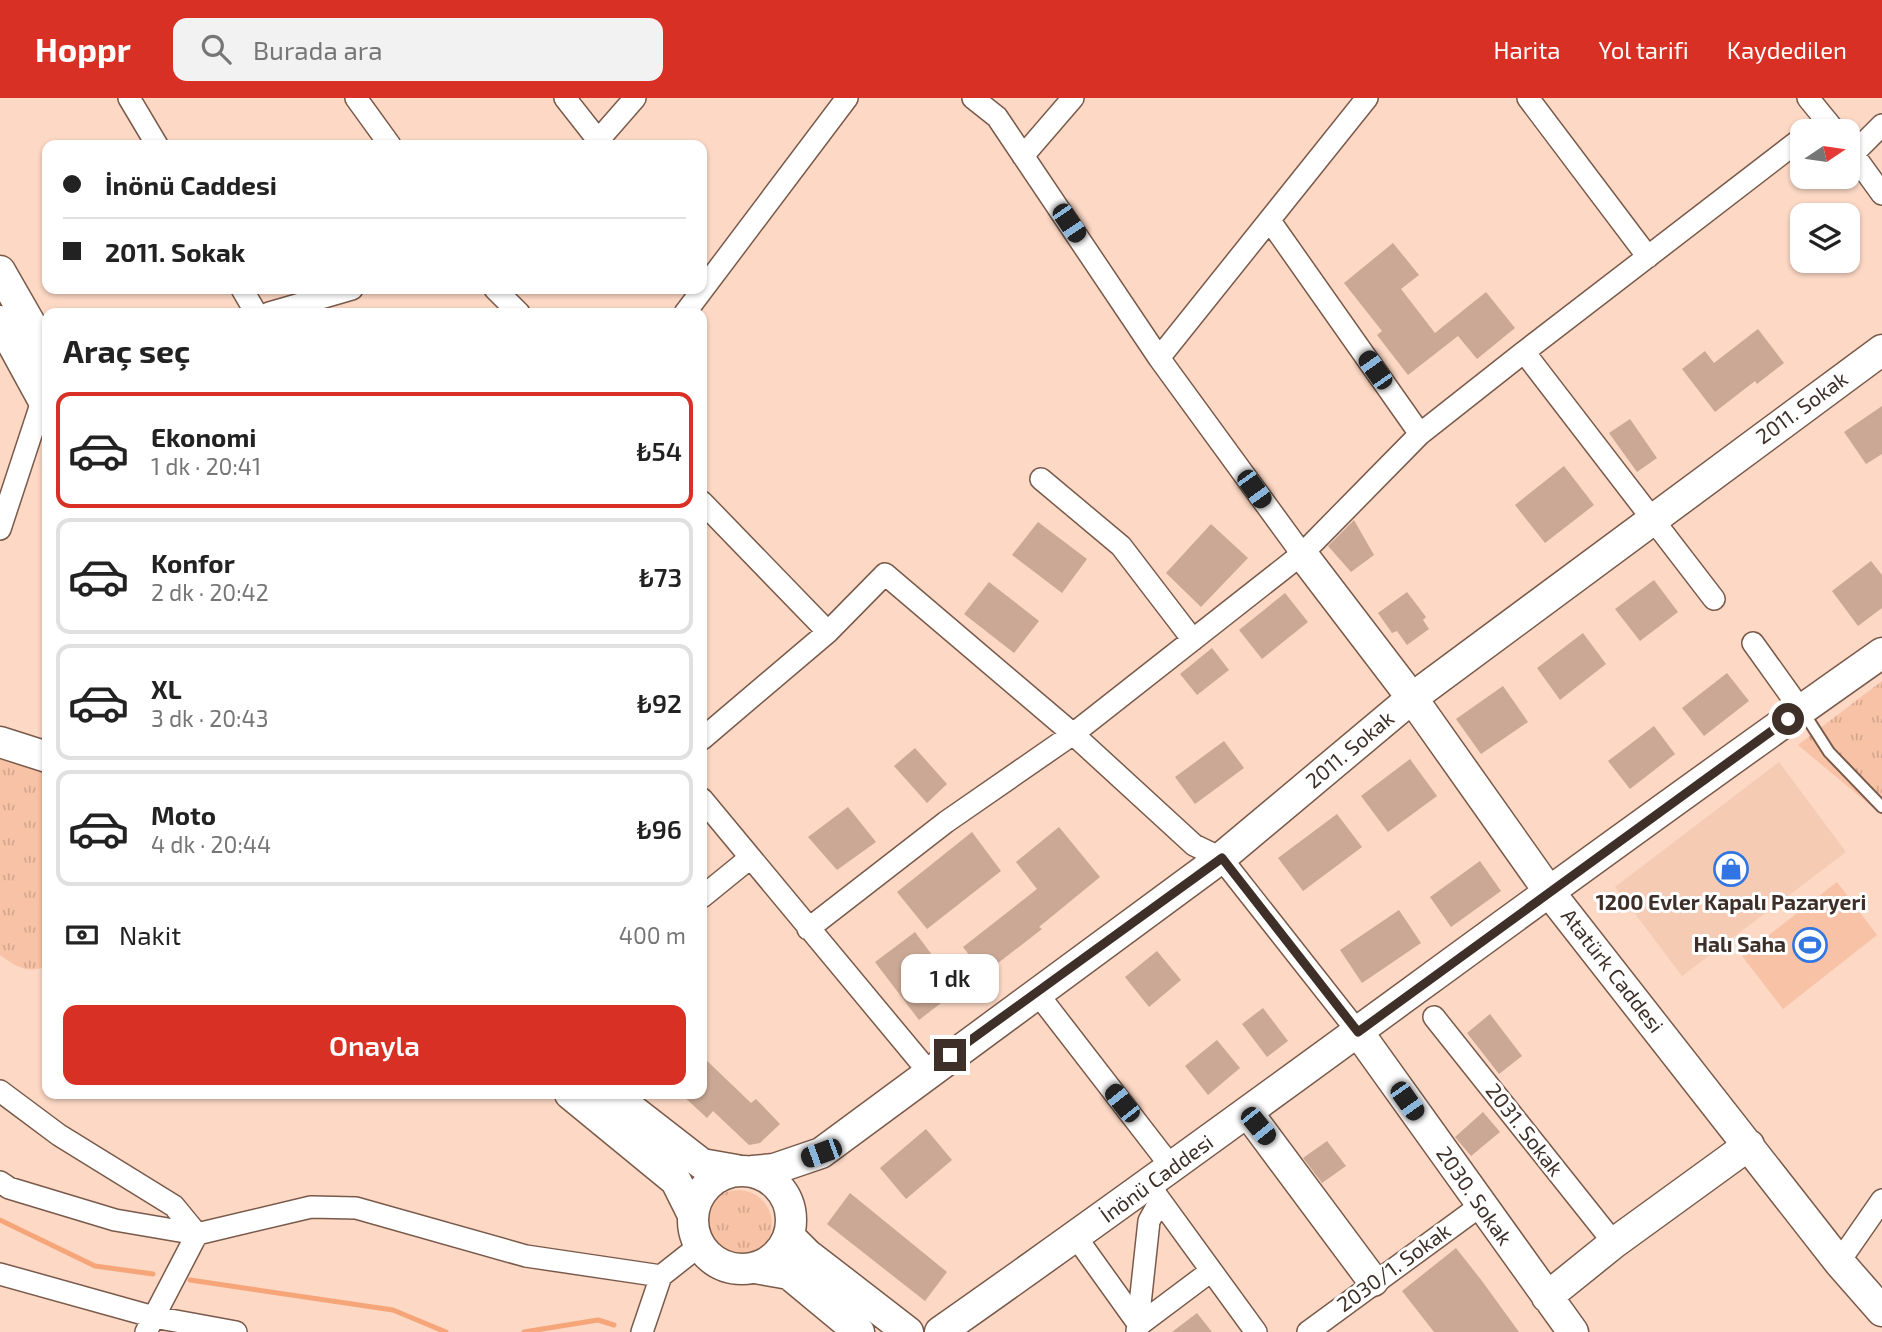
<!DOCTYPE html>
<html lang="tr">
<head>
<meta charset="utf-8">
<style>
	body { margin:0; font-family:"Exo 2",sans-serif; background:#f2f2f2; color:#222; height:100vh; display:flex; flex-direction:column; font-size:26px; white-space:nowrap }
	* { box-sizing:border-box; margin:0 }
	p { font-size:23px; color:#767676 }
	.icon { flex:none; width:38px; height:38px; fill:none; stroke:currentColor; stroke-width:2; stroke-linecap:round; stroke-linejoin:round }
	.map { position:relative; flex:1; overflow:hidden }
	.drawer { position:absolute; left:42px; top:210px; width:665px; height:791px; display:flex; flex-direction:column; background:#fff; border-radius:14px; box-shadow:0 2px 5px #0004 }
	.drawer>* { flex:none }
	.hud { position:absolute; left:42px; top:42px; width:665px; height:154px; border-radius:14px; box-shadow:0 2px 5px #0004; display:grid; align-content:center; height:154px; padding:0 21px; background:#fff }
	.needle { width:46px; rotate:77deg }
	.controls { position:absolute; left:1790px; top:21px; display:grid; gap:14px }
	.controls a { display:grid; place-items:center; width:70px; height:70px; border-radius:14px; background:#fff; box-shadow:0 2px 5px #0004; font-size:35px }
	.end { position:absolute; width:32px; height:32px; margin:-16px; border:9px solid #3e3028; background:#fff; box-shadow:0 0 0 4px #fff }
	.from { border-radius:50% }
	.bubble { position:absolute; height:49px; border-radius:14px; background:#fff; box-shadow:0 2px 5px #0004; font-size:23px; font-weight:600; line-height:49px; text-align:center }
	.car { position:absolute; width:21px; height:42px; margin:-21px -10px; border-radius:9px; box-shadow:0 0 5px 2px #0007; background:linear-gradient(#222 24%,#8ab4d8 0 40%,#222 0 76%,#8ab4d8 0 86%,#222 0) }
	.hud b { display:flex; align-items:center; gap:24px; height:66px; font-size:26px }
	.hud b+b { border-top:2px solid #e0e0e0 }
	.hud i { width:18px; height:18px; background:#222 }
	ul { padding:0; list-style:none }
	li { display:flex; align-items:center; gap:21px; height:116px; margin:0 14px 10px; padding:0 7px; border:4px solid #e0e0e0; border-radius:14px }
	li div { flex:1 }
	li b { display:block; font-size:26px }
	li em { font-style:normal; font-weight:600 }
	li.active { border-color:#d93025 }
	li>.icon { width:63px; height:63px; stroke-width:1.5 }
	h2 { padding:0 21px; font-size:32px; line-height:84px }
	.pay { display:flex; align-items:center; gap:18px; height:77px; padding:0 21px; font-size:26px }
	.pay p { margin-inline-start:auto }
	.button { display:flex; gap:14px; margin-top:auto; padding:14px 21px }
	.button a { flex:1; height:80px; border-radius:14px; background:#d93025; color:#fff; font-size:28px; font-weight:600; line-height:80px; text-align:center }
	header { display:flex; align-items:center; gap:42px; box-sizing:border-box; height:98px; padding:0 35px; background:#d93025; color:#fff }
	header strong { font-size:33px }
	nav { display:flex; gap:38px; margin-inline-start:auto; font-size:24px }
	.search { width:490px; height:63px; background:#f2f2f2; display:flex; align-items:center; gap:18px; box-sizing:border-box; padding:0 24px; border-radius:14px; color:#767676; font-size:26px }
	.map>svg:first-child { display:block }
	.built { fill:#f5cbb4 }
	.grass { fill:url(#grass-tufts) }
	.pitch { fill:#f7c2a5 }
	.lines { fill:none; stroke-linecap:round; stroke-linejoin:round }
	.stream { stroke:#f6a579; stroke-width:5 }
	.building { fill:#caa895 }
	.lane-casing { stroke:#795a4a; stroke-width:14 }
	.street-casing { stroke:#795a4a; stroke-width:24 }
	.secondary-casing { stroke:#795a4a; stroke-width:33 }
	.lane { stroke:#fff; stroke-width:10 }
	.street { stroke:#fff; stroke-width:21 }
	.secondary { stroke:#fff; stroke-width:30 }
	.route { stroke:#3e3028; stroke-width:9 }
	.labels { text-anchor:middle; stroke-width:6; stroke-linejoin:round; paint-order:stroke }
	.street-label { font-size:21px; fill:#3e3028; stroke:#fff }
	.poi-label { font-size:21px; font-weight:bold; fill:#3e3028; stroke:#fff }
</style>
</head>
<body>
<header>
<strong>Hoppr</strong>
<div class="search"><svg class="icon" aria-label="search" viewBox="0 0 24 24"><circle cx="10" cy="10" r="6"/><path d="M15 15l6 6"/></svg>Burada ara</div>
<nav><a>Harita</a><a>Yol tarifi</a><a>Kaydedilen</a></nav>
</header>
<div class="map">
<svg width="1882" height="1234" viewBox="0 0 1882 1234">
	<defs>
		<pattern id="grass-tufts" width="24" height="20" patternUnits="userSpaceOnUse" patternTransform="scale(1.75)"><rect width="24" height="20" fill="#f7c2a5"/><path d="M3 7l-1-3M5 7V3M7 7l1-3M15 17l-1-3M17 17v-4M19 17l1-3" fill="none" stroke="#d5a78e"/></pattern>
	</defs>
	<rect width="100%" height="100%" fill="#fcd8c5"/>
	<path class="built" d="M1779,664L1846,754L1682,878L1615,789Z"/>
	<path class="grass" d="M1882,583V717L1798,647Z
		M0,657L47,670V868C28,876 16,869 0,857Z
		M704 1126a34 34 0 1 1 68 0a34 34 0 1 1-68 0Z"/>
	<path class="pitch" d="M1837,784L1877,837L1783,911L1742,858Z"/>
	<g class="lines">
		<path class="stream" d="M0,1122L95,1168L153,1176
			M190,1182L393,1212L446,1234
			M524,1234L598,1222L614,1227"/>
	</g>
	<path class="building" d="M1393,145L1419,177L1401,191L1435,235L1486,194L1515,230L1477,261L1458,238L1408,277L1377,237L1382,233L1344,185Z
		M1758,231L1784,265L1757,286L1755,283L1715,314L1682,271L1705,253L1714,265Z
		M1882,308V356L1866,366L1844,334Z
		M1630,321L1657,360L1637,374L1609,335Z
		M1564,368L1594,407L1545,445L1515,407Z
		M1354,422L1374,457L1351,474L1328,448Z
		M1038,424L1087,461L1062,495L1012,457Z
		M1211,426L1248,460L1201,509L1166,475Z
		M1871,463L1882,477V510L1858,528L1832,493Z
		M1654,482L1678,514L1640,543L1615,511Z
		M989,484L1039,523L1014,555L964,516Z
		M1407,494L1426,519L1423,522L1429,531L1407,547L1397,533L1392,535L1378,515Z
		M1285,495L1308,524L1262,561L1239,532Z
		M1583,535L1606,566L1560,602L1537,570Z
		M1212,550L1229,572L1197,597L1180,576Z
		M1727,575L1749,603L1704,638L1682,610Z
		M1503,588L1528,624L1481,656L1456,621Z
		M1654,628L1675,656L1630,691L1608,663Z
		M1224,643L1244,670L1195,706L1175,679Z
		M915,650L947,686L927,705L894,668Z
		M1410,661L1437,698L1388,734L1361,698Z
		M848,709L876,744L837,772L808,739Z
		M1337,716L1362,749L1303,793L1278,760Z
		M1059,729L1100,779L1039,829L1042,831L984,876L963,849L1037,791L1016,764Z
		M972,734L1001,773L927,831L897,794Z
		M1480,763L1501,793L1451,829L1430,799Z
		M1399,812L1421,845L1362,885L1340,852Z
		M915,834L958,892L919,922L875,864Z
		M1157,853L1181,882L1149,909L1125,879Z
		M1263,910L1288,943L1267,959L1242,926Z
		M1490,916L1522,958L1499,976L1467,935Z
		M1217,942L1240,970L1208,997L1185,968Z
		M702,958L751,1005L756,1001L780,1026L760,1045L749,1047L713,1013L707,1020L681,996H702Z
		M1483,1014L1500,1034L1471,1058L1455,1039Z
		M926,1031L952,1062L906,1101L880,1070Z
		M1327,1043L1346,1068L1322,1085L1303,1060Z
		M850,1095L947,1174L925,1203L827,1126Z
		M1456,1150L1482,1183L1519,1234H1434L1402,1193Z
		M1197,1215L1212,1234H1172Z"/>
	<g class="lines">
		<g class="lane-casing">
			<path id="lane" d="M1802,612L1829,654L1882,709"/>
		</g>
		<g class="street-casing">
			<path id="street" d="M129,0L157,47
				M356,0L390,47
				M565,0L598,42
				M973,0L997,19L1159,260L1302,456
				M1528,0L1648,159
				M1808,0L1835,33
				M594,47L635,0
				M1848,49L1882,96
				M1853,56L1882,27
				M1023,58L1073,0
				M1270,123L1420,336
				M242,191L256,215
				M495,191L519,215
				M269,215L352,191
				M685,215L847,0
				M1524,254L1802,40
				M1159,260L1367,0
				M1041,381L1121,448L1193,542
				M702,404L828,534
				M0,431L45,294
				M1753,545L1801,612
				M702,641L828,534L885,476L1073,636L1194,747L1221,760L1358,934
				M702,701L928,973
				M702,799L750,760
				M808,831L946,724L1073,636L1302,456L1420,336L1524,254L1714,501
				M1037,895L1173,1071
				M1434,919L1614,1145
				M0,993L59,1037L174,1108L197,1136L115,1122L9,1090L0,1084
				M1149,1087L1256,1234
				M1076,1139L1139,1227L1211,1173
				M1839,1164L1882,1102
				M0,1176L154,1219L236,1234
				M146,1234L197,1136L311,1109L356,1110L526,1158L661,1178
				M642,1234L661,1178L699,1148
				M1137,1234L1149,1123L1160,1103
				M1308,1234L1480,1108"/>
		</g>
		<g class="secondary-casing">
			<path id="secondary" d="M0,173L47,255
				M0,223L47,309
				M1302,456L1412,600L1550,795L1839,1164L1882,1213
				M0,644L47,659
				M1358,934L1573,1234
				M570,996L676,1083L692,1115
				M612,996L702,1066L736,1072
				M1248,1015L1373,1183
				M693 1122a49 49 0 1 1 98 0a49 49 0 1 1-98 0Z
				M753,1073L774,1071L821,1055L1221,760L1412,600L1882,252
				M789,1138L807,1156L908,1234
				M755,1170L789,1176L859,1234
				M1547,1199L1614,1145L1749,1047
				M940,1234C1257,1012 1565,777 1882,555"/>
		</g>
		<use href="#lane" class="lane"/>
		<use href="#street" class="street"/>
		<use href="#secondary" class="secondary"/>
	</g>
	<g class="lines">
		<path class="route" d="M950,957L1222,760L1358,934L1788,621"/>
	</g>
	<defs>
		<g id="shop-ring" transform="scale(1.75)"><circle r="9.5" fill="#fff" stroke="#3175e2" stroke-width="1.5"/><path d="M-5-2.5h2.3a2.7 3.5 0 0 1 5.4 0H5L5.5 6h-11ZM-1.5-2.5h3a1.5 2.3 0 0 0-3 0Z" fill="#3175e2"/></g>
		<g id="stadium-ring" transform="scale(1.75)"><circle r="9.5" fill="#fff" stroke="#3175e2" stroke-width="1.5"/><path d="M0-5a6.5 5 0 1 0 0 10a6.5 5 0 1 0 0-10ZM-3.5-1.8h7v3.6h-7Z" fill="#3175e2"/></g>
	</defs>
	<g fill-rule="evenodd">
		<use href="#shop-ring" x="1731" y="771"/>
		<use href="#stadium-ring" x="1810" y="847"/>
	</g>
	<g class="labels">
		<g class="street-label">
			<text transform="translate(1802 310) rotate(-36)" y="7">2011. Sokak</text>
			<text transform="translate(1350 652) rotate(-40)" y="7">2011. Sokak</text>
			<text transform="translate(1612 873) rotate(52)" y="7">Atatürk Caddesi</text>
			<text transform="translate(1524 1032) rotate(52)" y="7">2031. Sokak</text>
			<text transform="translate(1157 1081) rotate(-36)" y="7">İnönü Caddesi</text>
			<text transform="translate(1474 1098) rotate(55)" y="7">2030. Sokak</text>
			<text transform="translate(1394 1170) rotate(-36)" y="7">2030/1. Sokak</text>
		</g>
		<g class="poi-label">
			<text x="1731" y="812">1200 Evler Kapalı Pazaryeri</text>
			<text x="1786" y="854" text-anchor="end">Halı Saha</text>
		</g>
	</g>
</svg>
<div class="controls">
<a><svg class="needle" viewBox="-14 -14 28 28"><path d="M0-13l5 13h-10z" fill="#e53935"/><path d="M0 13l5-13h-10z" fill="#767676"/></svg></a>
<a><svg class="icon" aria-label="layers" viewBox="0 0 24 24"><path d="M12 4l9 5-9 5-9-5zM3 14l9 5 9-5"/></svg></a>
</div>
<i class="end from" style="left:1788px;top:621px"></i>
<i class="end" style="left:950px;top:957px"></i>
<div class="bubble" style="left:901px;top:856px;width:98px">1 dk</div>
<i class="car" style="left:1069px;top:125px;rotate:146deg"></i>
<i class="car" style="left:1375px;top:272px;rotate:325deg"></i>
<i class="car" style="left:1254px;top:391px;rotate:144deg"></i>
<i class="car" style="left:1407px;top:1003px;rotate:145deg"></i>
<i class="car" style="left:1122px;top:1005px;rotate:322deg"></i>
<i class="car" style="left:1258px;top:1028px;rotate:141deg"></i>
<i class="car" style="left:821px;top:1055px;rotate:250deg"></i>
<div class="hud">
<b><i class="from"></i>İnönü Caddesi</b>
<b><i></i>2011. Sokak</b>
</div>
<section class="drawer">
<h2>Araç seç</h2>
<ul>
<li class="active"><svg class="icon" aria-label="car" viewBox="0 0 24 24"><path d="M5 17H2v-5l4-1 3-4h7l3 4 3 1v5h-3M9 17h6M6 11h13"/><circle cx="7" cy="17" r="2"/><circle cx="17" cy="17" r="2"/></svg><div><b>Ekonomi</b><p>1 dk · 20:41</p></div><em>₺54</em></li>
<li><svg class="icon" aria-label="car" viewBox="0 0 24 24"><path d="M5 17H2v-5l4-1 3-4h7l3 4 3 1v5h-3M9 17h6M6 11h13"/><circle cx="7" cy="17" r="2"/><circle cx="17" cy="17" r="2"/></svg><div><b>Konfor</b><p>2 dk · 20:42</p></div><em>₺73</em></li>
<li><svg class="icon" aria-label="car" viewBox="0 0 24 24"><path d="M5 17H2v-5l4-1 3-4h7l3 4 3 1v5h-3M9 17h6M6 11h13"/><circle cx="7" cy="17" r="2"/><circle cx="17" cy="17" r="2"/></svg><div><b>XL</b><p>3 dk · 20:43</p></div><em>₺92</em></li>
<li><svg class="icon" aria-label="car" viewBox="0 0 24 24"><path d="M5 17H2v-5l4-1 3-4h7l3 4 3 1v5h-3M9 17h6M6 11h13"/><circle cx="7" cy="17" r="2"/><circle cx="17" cy="17" r="2"/></svg><div><b>Moto</b><p>4 dk · 20:44</p></div><em>₺96</em></li>
</ul>
<div class="pay"><svg class="icon" aria-label="cash" viewBox="0 0 24 24"><path d="M3 7h18v10H3z"/><circle cx="12" cy="12" r="2"/></svg>Nakit<p>400 m</p></div>
<div class="button"><a>Onayla</a></div>
</section>
</div>
</body>
</html>
